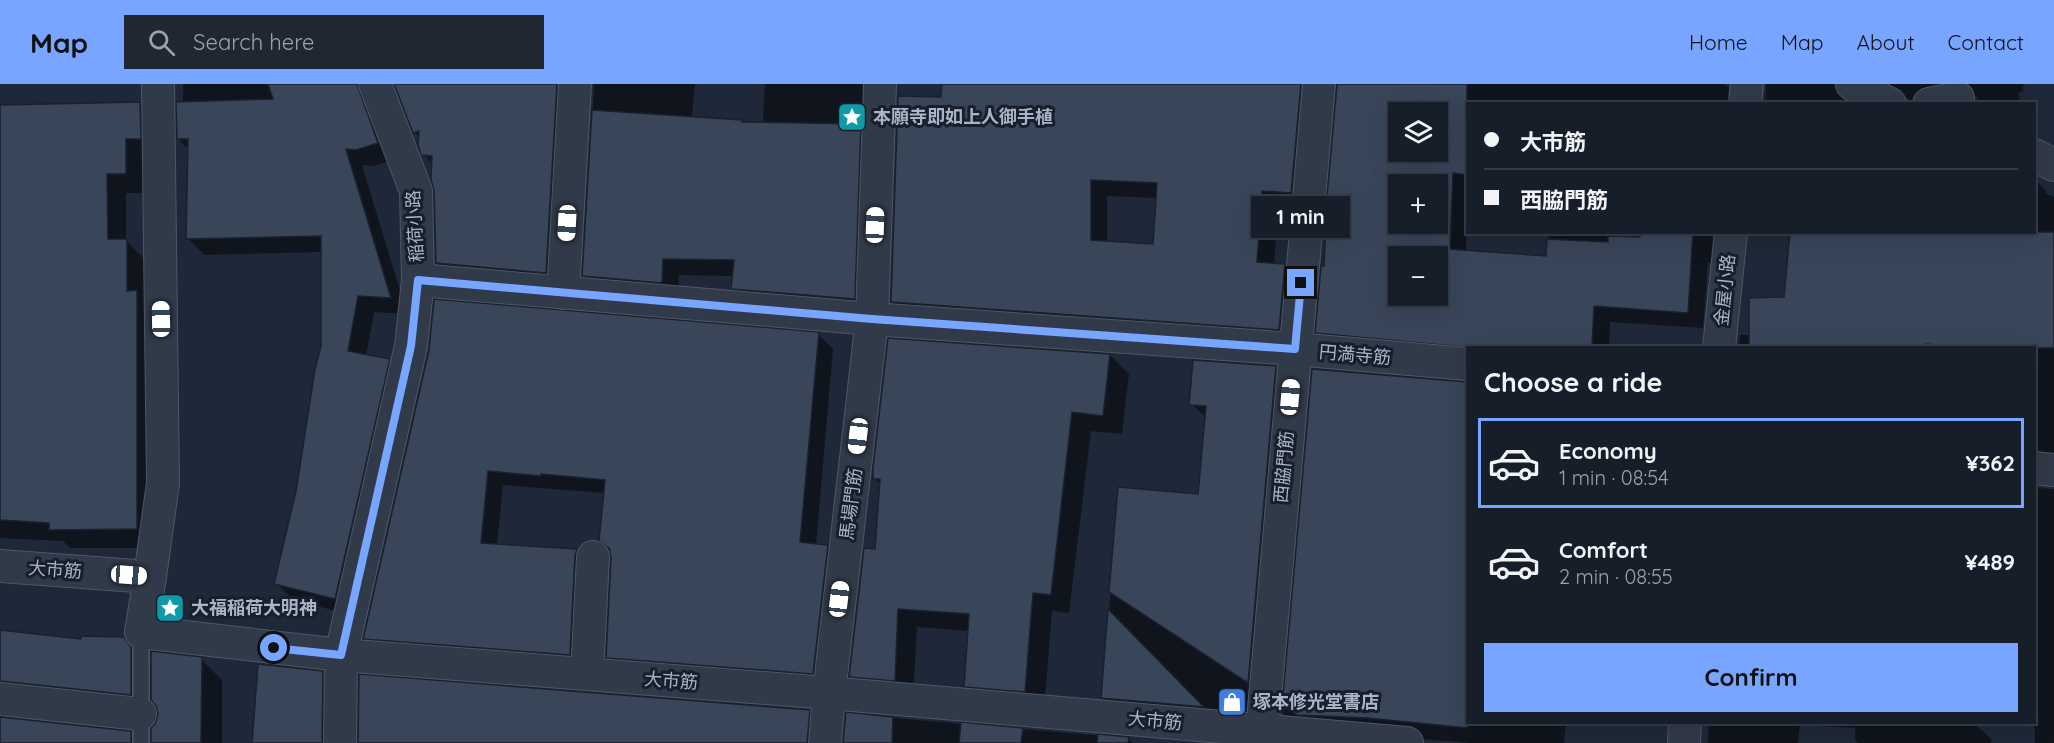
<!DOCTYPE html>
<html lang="en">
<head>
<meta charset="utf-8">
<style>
	body { margin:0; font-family:Quicksand,"Noto Sans JP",sans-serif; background:#1f2732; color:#f1f3f6; height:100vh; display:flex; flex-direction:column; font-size:22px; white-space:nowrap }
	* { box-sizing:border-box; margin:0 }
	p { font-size:20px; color:#9ea2a8 }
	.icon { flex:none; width:33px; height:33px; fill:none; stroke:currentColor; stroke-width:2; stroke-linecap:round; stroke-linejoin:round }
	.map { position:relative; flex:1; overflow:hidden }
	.sheet { position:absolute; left:1466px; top:262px; width:570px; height:378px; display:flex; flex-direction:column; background:#161e2a; border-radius:0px; box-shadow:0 6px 24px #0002,0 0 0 2px #353c47 }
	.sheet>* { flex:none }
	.top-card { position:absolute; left:1466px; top:18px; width:570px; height:132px; border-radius:0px; box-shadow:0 6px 24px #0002,0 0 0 2px #353c47; display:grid; align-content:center; height:132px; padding:0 18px; background:#161e2a }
	.tools { position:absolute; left:1388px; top:18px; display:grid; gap:12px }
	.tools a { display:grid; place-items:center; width:60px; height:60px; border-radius:0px; background:#161e2a; box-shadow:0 6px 24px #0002,0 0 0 2px #353c47; font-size:30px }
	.end { position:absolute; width:27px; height:27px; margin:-14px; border:8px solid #77a5ff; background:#111; box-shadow:0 0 0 3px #111 }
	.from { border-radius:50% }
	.bubble { position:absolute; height:42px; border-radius:0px; background:#161e2a; box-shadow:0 6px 24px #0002,0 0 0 2px #353c47; font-size:20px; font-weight:700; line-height:42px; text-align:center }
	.car { position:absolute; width:18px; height:36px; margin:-18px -9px; border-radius:8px; box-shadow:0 0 4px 2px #0007; background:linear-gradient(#fff 24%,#345 0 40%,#fff 0 76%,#345 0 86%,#fff 0) }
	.top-card b { display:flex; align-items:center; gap:21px; height:57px; font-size:22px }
	.top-card b+b { border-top:2px solid #353c47 }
	.top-card i { width:15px; height:15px; background:#f1f3f6 }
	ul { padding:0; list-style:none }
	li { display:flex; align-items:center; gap:18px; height:90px; margin:0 12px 9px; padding:0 6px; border:3px solid transparent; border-radius:0px }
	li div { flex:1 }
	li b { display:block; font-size:22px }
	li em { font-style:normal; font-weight:700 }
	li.active { border-color:#77a5ff }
	li>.icon { width:54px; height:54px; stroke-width:1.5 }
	h2 { padding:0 18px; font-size:27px; line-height:72px }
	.button { display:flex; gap:12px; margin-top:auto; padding:12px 18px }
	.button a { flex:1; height:69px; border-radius:0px; background:#77a5ff; color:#111; font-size:24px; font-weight:700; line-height:69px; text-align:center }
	header { display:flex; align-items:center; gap:36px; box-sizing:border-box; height:84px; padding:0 30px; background:#77a5ff; color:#111 }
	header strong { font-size:28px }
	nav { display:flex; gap:33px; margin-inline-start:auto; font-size:21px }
	.search { width:420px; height:54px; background:#1f2732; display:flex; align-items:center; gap:15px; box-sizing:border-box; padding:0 21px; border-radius:0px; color:#9ea2a8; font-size:22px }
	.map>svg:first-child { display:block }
	.shadow { fill:#0007; fill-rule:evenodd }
	.building { fill:#394559; stroke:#19212f; stroke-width:1.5; fill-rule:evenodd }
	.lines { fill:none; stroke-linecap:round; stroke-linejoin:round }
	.lane-casing { stroke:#4f5767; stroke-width:18 }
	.street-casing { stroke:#4f5767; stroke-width:34 }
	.lane { stroke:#313a49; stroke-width:15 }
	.street { stroke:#313a49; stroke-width:32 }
	.route { stroke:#77a5ff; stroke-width:8 }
	.labels { text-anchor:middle; stroke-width:6; stroke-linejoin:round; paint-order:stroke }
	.poi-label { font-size:18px; font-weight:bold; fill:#abb4c6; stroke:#171f2d; text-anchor:start }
	.street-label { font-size:18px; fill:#abb4c6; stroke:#171f2d }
</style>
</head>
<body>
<header>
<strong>Map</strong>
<div class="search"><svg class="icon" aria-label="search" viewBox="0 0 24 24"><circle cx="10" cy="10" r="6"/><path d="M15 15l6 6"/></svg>Search here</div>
<nav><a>Home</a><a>Map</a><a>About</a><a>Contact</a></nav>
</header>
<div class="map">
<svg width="2054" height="659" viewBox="0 0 2054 659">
	<rect width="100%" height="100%" fill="#1e2838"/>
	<path class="shadow" d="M183,0H364L394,76L373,82L362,81L407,230L374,228L366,272L389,276L406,293L352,531L293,516L276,499L298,407L322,262V168L204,171L188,154L189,66L178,55L183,19Z
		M396,0H584L562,205L454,195L437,179L435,106L433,80L423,70L420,53L414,48Z
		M594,0H695L692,32L703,36L763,38L765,0H867L871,231L749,221L733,204L734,192L679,191L678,215L600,208L584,191Z
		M944,0H1327L1307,125L1278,123L1274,181L1284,182L1301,198L1295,262L909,234L892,218L943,14ZM1107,112L1157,114L1155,161L1107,159Z
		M1338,0H1725L1729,4L1728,11L1736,20H1467L1466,167L1548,173L1549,148H1726L1723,180L1708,179L1703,244L1610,238L1609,264H1467V276L1333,265L1317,248L1326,184ZM1398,28H1437V68H1398ZM1398,100H1437V140H1398ZM1398,172H1437V212H1398Z
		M1766,0H1861L1852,8L1850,20H1765Z
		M1878,0H2024L2025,2L2022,3L2024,7L2018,9L2020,15L2015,17L2016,20H1978L1977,13L1972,12L1940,20H1909L1908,15Z
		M140,20L159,39L145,109H126V156L145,176L156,464H70L63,457L0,454V22Z
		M2034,95L2046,107L2045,109L2054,113V382L2034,394V264H1739L1740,251H1751L1785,214L1791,149L1780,148H2034Z
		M818,250L833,265L816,461L827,462L842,478L828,604L623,588L607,573L612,474L611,466L601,456L605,409L503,401L497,461L577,466L592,481L585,585L380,569L365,554L430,266Z
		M1110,271L1129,290L1122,350L1091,347L1069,529L1052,527L1044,626L984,621L965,602L969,547L917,543L913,615L870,611L851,592L877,467L881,401L874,394Z
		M1275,283L1289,297L1259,640L1116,628L1102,614L1119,405L1199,412L1207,334L1191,320Z
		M1313,286L1467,299V639H1566L1564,659H1472L1300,646L1283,630Z
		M2034,404L2054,405V659H2035L2034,613H2038L2037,551L2034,548Z
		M0,549L82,557L123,555L152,586L201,575L222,596V659H151L159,631L158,622L152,615V632L7,625L3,635L131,649L141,659H0Z
		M322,588L337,603L336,659H254Z
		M809,627L823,642L822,659H359Z
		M847,630L1128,654L1132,659H845Z
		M1709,639L1975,640L1991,655V659H1858L1855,656V644L1800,641L1798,659H1708Z"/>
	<path class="building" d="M268,0H357L378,59L356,66L346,65L391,214L358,212L348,267L390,275L335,515L274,500L296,407L315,285L321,262V152L186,155L188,55H177L176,18L273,15Z
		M394,0H557L546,189L436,179L434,107L431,95L432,72L421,71L418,61L419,47L413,49Z
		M942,0H1301L1291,109L1262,107L1257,178L1285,180L1279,246L891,218L898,12L941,13ZM1091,96L1157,99L1153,160L1091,156Z
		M1337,0H1467V91L1453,89L1450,165L1546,172L1547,155L1608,158V152L1640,153V148H1693L1688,229L1594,222L1592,263L1558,261V264H1474L1315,249L1321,182H1324L1327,112ZM1398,28H1437V68H1398ZM1398,100H1437V140H1398ZM1398,172H1437V212H1398Z
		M140,18L141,55H126V90H107L108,155H127V207L137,206V445L49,446V439L0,436V21Z
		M592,26L742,36V38L861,40L855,215L731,205L734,176L663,175L662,199L582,192Z
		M1790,148H2054V264H1971L1926,260L1925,264H1749V214L1784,213Z
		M434,215L819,248L800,458L828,461L813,590L606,574L611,474L609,464L599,457L605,396L541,390V392L488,387L481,459L577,465L575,472L570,571L363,555L429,266Z
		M888,254L1110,270L1103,332L1072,328L1051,511L1033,509L1025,608L964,603L969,530L898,525L895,597L849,593L864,464L875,465L880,395H873V383Z
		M1193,276L1276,282L1248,599L1109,508L1118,403L1198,410L1206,322L1189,321Z
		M1312,285L1467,298V644L1368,634L1297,631L1282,622Z
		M1108,525L1204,623L1101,614Z
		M0,546L81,555V552L124,553L131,563V611L0,597Z
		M151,567L202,573L201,659H151V644L155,640L158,631L156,622L151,616Z
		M258,580L323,587L322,659H252Z
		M359,590L810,626L807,659H358Z
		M846,628L893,633L892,659H843Z
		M0,633L131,647V659H0Z
		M961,638L1023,644L1021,659H959Z
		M1098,650L1129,653L1128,659H1097Z"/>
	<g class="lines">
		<g class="lane-casing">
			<path id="lane" d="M141,548V659"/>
		</g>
		<g class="street-casing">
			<path id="street" d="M158,0L163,399L150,493L141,548L341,571L829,609L1407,659
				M1852,0L1890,20
				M1745,20L1747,0
				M1929,20L1958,14
				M2034,71L2054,81
				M418,196L872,235L1295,265L1467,280
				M563,209L575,0
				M1719,264L1731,148
				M2034,384L2054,386
				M0,482L150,493
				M587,590L593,473
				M0,615L140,630
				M340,659L341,571L411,262L418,196L416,107L375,0
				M825,659L829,609L872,235L880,0
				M1261,659L1319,0
				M1684,659L1685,639"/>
		</g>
		<use href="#lane" class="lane"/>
		<use href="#street" class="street"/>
	</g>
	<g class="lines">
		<path class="route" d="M274,564L341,571L411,262L418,196L872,235L1295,265L1301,199"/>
	</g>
	<defs>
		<g id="sight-square" transform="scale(1.5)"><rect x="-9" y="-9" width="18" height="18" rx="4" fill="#0f9aa8" stroke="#171f2d"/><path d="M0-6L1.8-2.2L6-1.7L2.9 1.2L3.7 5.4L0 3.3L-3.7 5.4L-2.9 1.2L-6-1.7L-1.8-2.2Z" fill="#fff"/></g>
		<g id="shop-square" transform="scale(1.5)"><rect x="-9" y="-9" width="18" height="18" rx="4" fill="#3f7fe0" stroke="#171f2d"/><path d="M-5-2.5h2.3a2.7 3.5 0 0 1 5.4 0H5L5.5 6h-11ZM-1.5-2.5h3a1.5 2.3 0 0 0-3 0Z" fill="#fff"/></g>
	</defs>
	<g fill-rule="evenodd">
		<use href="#sight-square" x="852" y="33"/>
		<use href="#sight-square" x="170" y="524"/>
		<use href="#shop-square" x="1232" y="618"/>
	</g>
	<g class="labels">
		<g class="poi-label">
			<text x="873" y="39">本願寺即如上人御手植</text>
			<text x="191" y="530">大福稲荷大明神</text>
			<text x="1253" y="624">塚本修光堂書店</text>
		</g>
		<g class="street-label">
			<text transform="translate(415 142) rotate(-93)" y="6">稲荷小路</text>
			<text transform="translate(1725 206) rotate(-84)" y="6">金屋小路</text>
			<text transform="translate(1355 271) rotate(5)" y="6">円満寺筋</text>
			<text transform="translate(1284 383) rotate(-85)" y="6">西脇門筋</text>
			<text transform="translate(851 420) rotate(-83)" y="6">馬場門筋</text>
			<text transform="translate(55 486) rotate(4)" y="6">大市筋</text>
			<text transform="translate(671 597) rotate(4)" y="6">大市筋</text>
			<text transform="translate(1155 637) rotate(5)" y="6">大市筋</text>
		</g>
	</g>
</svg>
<div class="tools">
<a><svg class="icon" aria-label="layers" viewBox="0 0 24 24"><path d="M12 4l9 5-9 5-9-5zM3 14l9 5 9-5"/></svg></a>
<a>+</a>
<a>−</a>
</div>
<i class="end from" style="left:274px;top:564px"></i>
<i class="end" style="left:1301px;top:199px"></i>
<div class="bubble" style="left:1251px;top:112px;width:99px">1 min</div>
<i class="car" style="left:567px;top:139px;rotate:183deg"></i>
<i class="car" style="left:875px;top:141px;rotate:2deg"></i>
<i class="car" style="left:161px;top:235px;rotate:359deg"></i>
<i class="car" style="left:1290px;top:313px;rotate:5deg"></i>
<i class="car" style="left:858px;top:352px;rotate:187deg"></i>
<i class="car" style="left:129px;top:491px;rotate:94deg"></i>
<i class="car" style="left:839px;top:515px;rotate:7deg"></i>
<div class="top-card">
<b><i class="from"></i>大市筋</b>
<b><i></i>西脇門筋</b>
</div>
<section class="sheet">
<h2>Choose a ride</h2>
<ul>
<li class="active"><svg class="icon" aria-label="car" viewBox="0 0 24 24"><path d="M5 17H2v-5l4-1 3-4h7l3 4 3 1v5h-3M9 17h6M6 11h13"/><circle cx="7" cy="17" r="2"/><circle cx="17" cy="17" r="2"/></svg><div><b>Economy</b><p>1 min · 08:54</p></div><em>¥362</em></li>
<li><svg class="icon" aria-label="car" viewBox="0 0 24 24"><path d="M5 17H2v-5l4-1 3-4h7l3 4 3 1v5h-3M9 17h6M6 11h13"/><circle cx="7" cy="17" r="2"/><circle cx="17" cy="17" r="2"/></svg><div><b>Comfort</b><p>2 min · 08:55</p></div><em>¥489</em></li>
</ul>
<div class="button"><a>Confirm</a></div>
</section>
</div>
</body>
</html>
